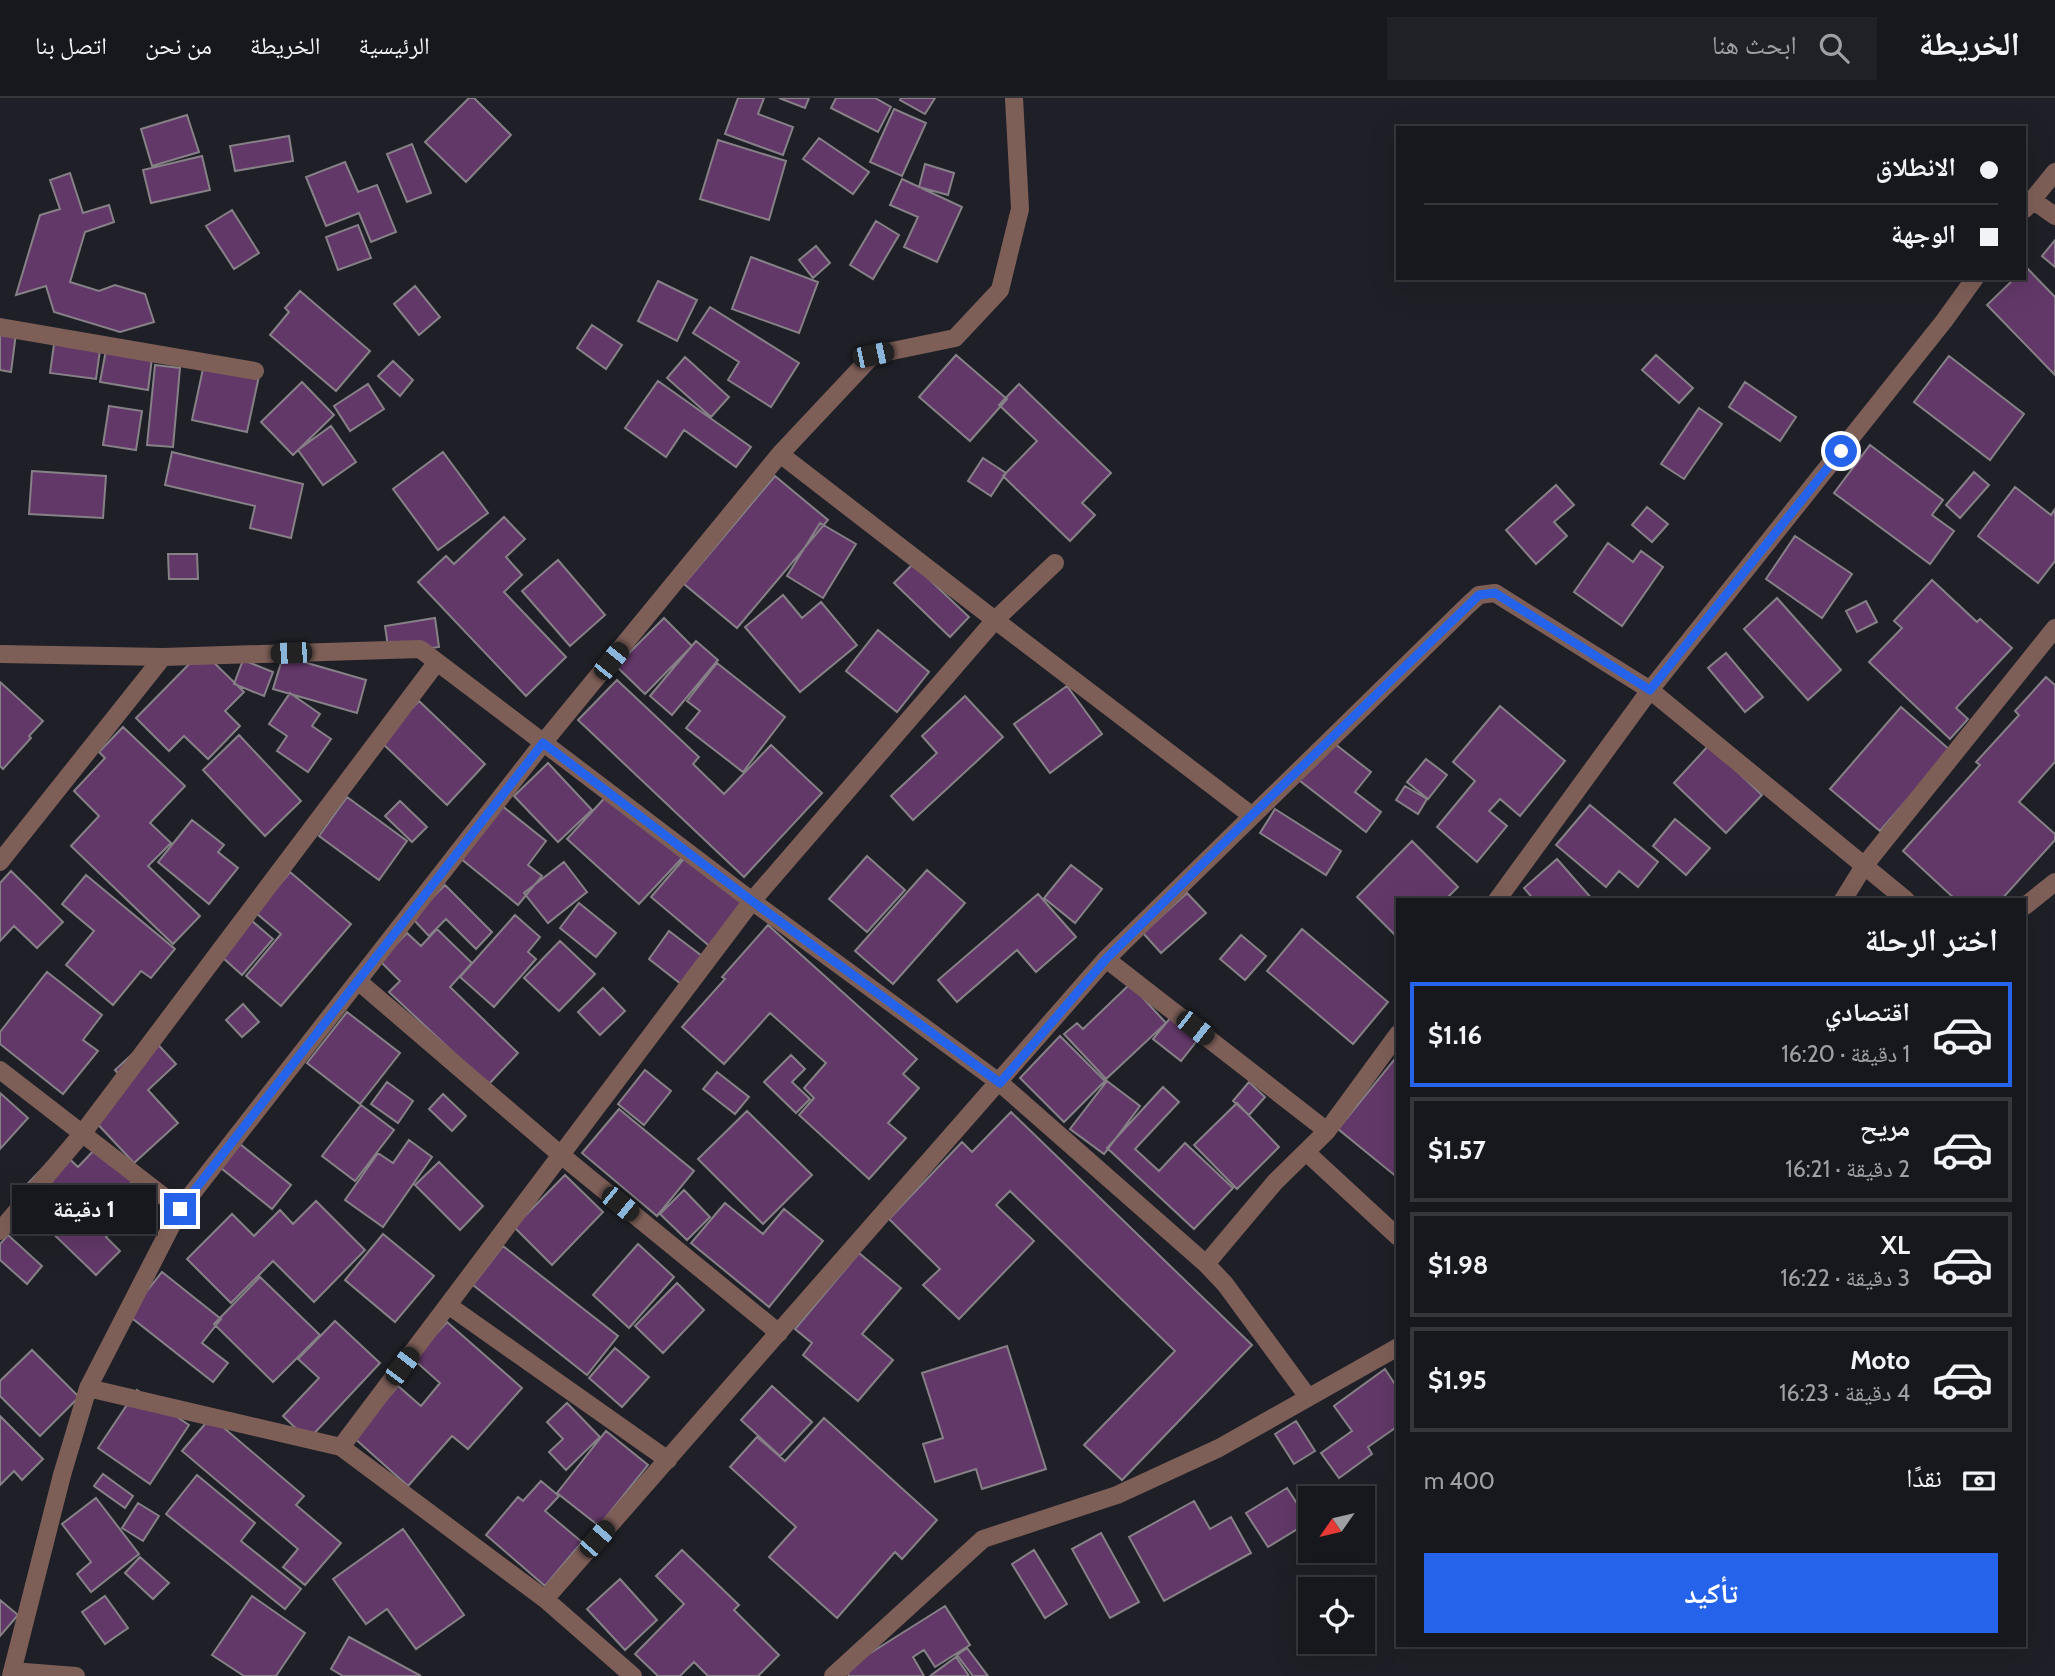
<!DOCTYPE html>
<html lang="ar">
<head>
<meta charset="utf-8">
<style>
	body { margin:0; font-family:Cabin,"Noto Naskh Arabic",sans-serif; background:#202126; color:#f1f3f6; direction:rtl; height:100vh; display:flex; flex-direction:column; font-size:26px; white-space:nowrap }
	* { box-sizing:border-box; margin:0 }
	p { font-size:23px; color:#9ea0a4 }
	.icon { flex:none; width:38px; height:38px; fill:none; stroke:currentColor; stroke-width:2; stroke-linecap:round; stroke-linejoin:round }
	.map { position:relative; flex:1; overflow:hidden; direction:ltr }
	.details { position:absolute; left:1396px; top:800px; width:630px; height:749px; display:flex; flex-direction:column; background:#17181d; border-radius:0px; box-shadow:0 7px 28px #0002,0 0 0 2px #36373b; direction:rtl }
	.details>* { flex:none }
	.banner { position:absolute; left:1396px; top:28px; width:630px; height:154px; border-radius:0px; box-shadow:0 7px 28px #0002,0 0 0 2px #36373b; direction:rtl; display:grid; align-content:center; height:154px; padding:0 28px; background:#17181d }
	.needle { width:46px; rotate:236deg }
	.tools { position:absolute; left:1298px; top:1388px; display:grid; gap:14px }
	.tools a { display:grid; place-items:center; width:77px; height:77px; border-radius:0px; background:#17181d; box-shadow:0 7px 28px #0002,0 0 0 2px #36373b; font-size:35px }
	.end { position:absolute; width:32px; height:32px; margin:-16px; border:9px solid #2563eb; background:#fff; box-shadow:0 0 0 4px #fff }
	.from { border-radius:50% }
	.bubble { position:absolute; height:49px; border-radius:0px; background:#17181d; box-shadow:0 7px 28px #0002,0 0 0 2px #36373b; font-size:23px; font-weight:700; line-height:49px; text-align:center; direction:rtl }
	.car { position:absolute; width:21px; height:42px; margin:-21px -10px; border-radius:9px; box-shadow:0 0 5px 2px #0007; background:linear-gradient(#222 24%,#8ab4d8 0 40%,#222 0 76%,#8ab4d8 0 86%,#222 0) }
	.banner b { display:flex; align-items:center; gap:24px; height:66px; font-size:26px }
	.banner b+b { border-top:2px solid #36373b }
	.banner i { width:18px; height:18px; background:#f1f3f6 }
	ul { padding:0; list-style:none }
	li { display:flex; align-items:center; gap:21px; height:105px; margin:0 14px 10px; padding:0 14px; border:4px solid #36373b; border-radius:0px }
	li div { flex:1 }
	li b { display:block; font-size:26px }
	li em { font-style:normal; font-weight:700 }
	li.on { border-color:#2563eb }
	li>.icon { width:63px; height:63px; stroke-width:1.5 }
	h2 { padding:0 28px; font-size:32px; line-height:84px }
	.pay { display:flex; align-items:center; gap:18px; height:77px; padding:0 28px; font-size:26px }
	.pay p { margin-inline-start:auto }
	.primary-button { display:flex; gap:14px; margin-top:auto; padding:14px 28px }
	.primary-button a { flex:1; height:80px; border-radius:0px; background:#2563eb; color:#fff; font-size:28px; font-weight:700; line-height:80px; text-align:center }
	header { display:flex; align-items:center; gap:42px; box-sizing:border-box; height:98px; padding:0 35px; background:#17181d; border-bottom:2px solid #36373b }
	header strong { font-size:33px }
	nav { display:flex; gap:38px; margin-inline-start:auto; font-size:24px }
	.search { width:490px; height:63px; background:#202126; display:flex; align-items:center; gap:18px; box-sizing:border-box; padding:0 24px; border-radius:0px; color:#9ea0a4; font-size:26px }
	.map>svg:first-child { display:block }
	.building { fill:#623868; stroke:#868087; stroke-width:2 }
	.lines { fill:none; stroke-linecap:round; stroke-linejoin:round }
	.street { stroke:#7e5f58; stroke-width:18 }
	.route { stroke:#2563eb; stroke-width:9 }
</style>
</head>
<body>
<header>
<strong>الخريطة</strong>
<div class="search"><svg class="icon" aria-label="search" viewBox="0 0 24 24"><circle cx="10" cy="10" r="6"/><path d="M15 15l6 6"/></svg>ابحث هنا</div>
<nav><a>الرئيسية</a><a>الخريطة</a><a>من نحن</a><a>اتصل بنا</a></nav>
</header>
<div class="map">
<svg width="2055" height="1578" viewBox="0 0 2055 1578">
	<rect width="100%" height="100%" fill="#1f2027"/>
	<path class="building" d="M469,0H474L511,37L466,84L425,44Z
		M738,0H764L758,16L793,29L783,57L725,36Z
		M779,0H809L805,10Z
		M836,0H875L891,9L878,34L831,10Z
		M901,0H935L925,16L900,2Z
		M894,11L926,25L902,78L870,64Z
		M187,17L199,54L152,68L141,31Z
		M289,38L293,63L235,73L230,48Z
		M819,40L869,74L853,96L803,61Z
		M718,42L786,63L769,122L700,101Z
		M412,46L431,95L407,104L387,56Z
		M202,58L210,92L151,105L143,72Z
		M345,64L358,94L377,87L396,134L371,144L359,115L326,128L306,79Z
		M925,66L954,75L948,97L919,89Z
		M70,75L83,115L109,107L114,124L85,134L70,184L99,193L115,187L145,196L154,224L120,234L54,214L46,188L16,197L40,117L60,111L50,82Z
		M902,81L962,109L937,164L904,149L918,119L890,107Z
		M232,112L259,155L234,171L206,128Z
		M876,123L899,137L873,181L850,167Z
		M358,127L371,160L338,172L326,139Z
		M2055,142V169L2042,158Z
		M816,148L830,165L813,180L799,162Z
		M751,159L818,184L799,235L732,211Z
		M2026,169L2055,199V277L1987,207L2015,180H2025Z
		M658,183L697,202L677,243L638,223Z
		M415,188L440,219L419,237L394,206Z
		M300,193L370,253L336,293L270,237L289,214L285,210Z
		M710,209L799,265L771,309L728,282L739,264L693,235Z
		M592,227L622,247L606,271L577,250Z
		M0,233L16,235L11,274L0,272Z
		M54,246L100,252L96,281L50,275Z
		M106,252L152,260L148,292L100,284Z
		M956,257L1007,301L970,343L919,299Z
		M1656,257L1693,290L1679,305L1642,272Z
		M1949,258L2024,316L1990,362L1914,304Z
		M685,259L729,299L711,319L667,280Z
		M393,263L413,282L400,298L378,278Z
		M204,266L259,278L247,334L192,322Z
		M155,267L180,270L173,349L147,347Z
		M658,283L751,349L736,369L684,332L666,359L625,330Z
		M302,284L334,317L293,357L261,324Z
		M1745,284L1796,319L1780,343L1729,309Z
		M368,286L384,311L350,333L334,308Z
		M1019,286L1111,375L1082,405L1095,417L1070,443L1003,378L1037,343L999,307Z
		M109,308L142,313L136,352L103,347Z
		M1699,310L1722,326L1684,381L1661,366Z
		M331,328L356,364L323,387L298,352Z
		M1870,347L1943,402L1932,417L1954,433L1930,466L1834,395Z
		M172,354L303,386L291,440L250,430L255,408L165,387Z
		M443,354L488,415L438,452L393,391Z
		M983,360L1006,375L991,398L968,383Z
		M32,373L106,378L103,420L29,416Z
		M1974,374L1989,387L1960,420L1946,407Z
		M775,378L828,422L737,530L684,486Z
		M1556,387L1574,407L1554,424L1567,438L1536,466L1506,432Z
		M2015,389L2051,417L2055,411V463L2038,485L1978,438Z
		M1647,409L1668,426L1652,444L1632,427Z
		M504,419L525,441L506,459L522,477L504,494L566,559L526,598L418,484L446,458L454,466Z
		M820,425L856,446L823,500L787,478Z
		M1795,438L1852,476L1822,520L1766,481Z
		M1608,445L1633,464L1641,453L1663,469L1622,528L1574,494Z
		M168,456H197L198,481H169Z
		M558,462L605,517L570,548L522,493Z
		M913,466L969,519L950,539L894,485Z
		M1932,482L1977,524L1980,521L2012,550L1956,610L1968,621L1950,641L1869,564L1902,530L1894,523Z
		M783,497L802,520L821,504L857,547L800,594L745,529Z
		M1777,500L1841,572L1808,602L1744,531Z
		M1866,503L1877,524L1857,534L1846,513Z
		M435,520L439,549L389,556L385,528Z
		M664,520L692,548L645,596L616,568Z
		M878,532L929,574L897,614L846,573Z
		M696,543L718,562L672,617L650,598Z
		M202,553L244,594L225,613L240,628L208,661L184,638L169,653L136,620Z
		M1726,555L1763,599L1745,614L1708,570Z
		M283,558L366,582L357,615L273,591Z
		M243,562L273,574L264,598L234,586Z
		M717,565L785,619L743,674L686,630L700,613L687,603Z
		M2046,579L2055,587V664L2019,704L2055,736V742L2001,802H1956L1903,753L1980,667L1976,664L2019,617L2015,613Z
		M617,582L699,659L693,666L724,696L771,647L822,695L744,779L578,622Z
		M0,584L43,623L29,638L31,640L3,671L0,668Z
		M1067,588L1102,636L1050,675L1014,626Z
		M290,595L320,616L312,628L331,641L308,674L277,653L287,638L269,626Z
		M965,598L1003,639L913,722L891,698L937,655L922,638Z
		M419,603L485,666L447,707L380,643Z
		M1500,608L1565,663L1520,718L1500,701L1489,713L1507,728L1477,764L1437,729L1475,683L1453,664Z
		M1901,609L1950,652L1880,733L1830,691Z
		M123,629L185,688L150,725L171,745L148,768L200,818L173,846L71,748L99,718L74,693L105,660L99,654Z
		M239,637L301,703L265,738L203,672Z
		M1326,639L1371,674L1355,694L1381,714L1366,734L1295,679Z
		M1709,647L1762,697L1726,735L1674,685Z
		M1426,661L1447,677L1428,701L1407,684Z
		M548,665L592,712L558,744L514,698Z
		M1405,688L1427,701L1418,716L1396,702Z
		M611,693L683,759L639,806L567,741Z
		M347,699L407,743L379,782L319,738Z
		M400,703L427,729L412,744L385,718Z
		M501,707L546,743L528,767L542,778L518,807L460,760Z
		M1590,707L1658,764L1638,789L1619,773L1606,789L1556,747Z
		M1275,711L1341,753L1326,777L1260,735Z
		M1675,721L1710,750L1686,777L1653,748Z
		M192,722L224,747L218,754L238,770L209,806L158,764Z
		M1412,743L1458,789L1445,802H1398V840L1357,799Z
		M689,755L751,807L713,851L651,799Z
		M867,758L905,792L867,834L829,801Z
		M1557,761L1593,802H1534L1524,790Z
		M564,764L587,794L548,825L524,795Z
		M1071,767L1102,791L1075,825L1044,800Z
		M927,772L965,805L893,886L855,853Z
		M11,773L63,824L37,850L14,828L0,843V785Z
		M290,774L351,826L281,908L246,878L281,836L256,815Z
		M86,777L175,851L151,880L141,873L113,907L66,867L94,833L62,806Z
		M445,787L492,834L476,851L446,821L429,838L412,820Z
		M1187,795L1206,815L1161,855L1143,835Z
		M1038,796L1076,839L1036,874L1017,852L957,904L938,882Z
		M579,805L616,835L596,859L560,830Z
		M244,816L273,841L242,877L213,851Z
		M515,817L540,839L528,854L536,861L494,909L460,879Z
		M768,827L917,961L903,976L919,990L888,1025L906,1040L869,1081L799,1017L814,1000L804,990L826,965L770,915L724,966L682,929L725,881L722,879Z
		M437,831L472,865L450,889L518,955L488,987L389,894L400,883L380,863L407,835L421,848Z
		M1302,831L1388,904L1353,946L1267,873Z
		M669,833L702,858L681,886L649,861Z
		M1241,837L1266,858L1245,882L1220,861Z
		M560,843L595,876L559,913L524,880Z
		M47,874L102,917L83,942L98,953L63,996L0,946V934Z
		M1130,886L1166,925L1106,981L1064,936L1077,925L1083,931Z
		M603,890L625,913L600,937L578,914Z
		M243,906L259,924L242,939L226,922Z
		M1176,913L1203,935L1181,963L1153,941Z
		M347,914L400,955L360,1006L307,965Z
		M1060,938L1105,983L1064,1024L1020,980Z
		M151,939L176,966L148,992L178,1025L134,1065L91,1019L127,986L115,972Z
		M791,957L805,971L792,984L810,1001L796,1015L764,984Z
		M1398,957V1080L1338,1031Z
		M645,972L671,993L644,1027L618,1006Z
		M717,974L749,999L735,1016L703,991Z
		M1107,983L1140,1008L1104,1056L1070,1031Z
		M387,984L413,1003L398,1025L371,1006Z
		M1249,984L1265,999L1249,1017L1233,1003Z
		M1163,989L1179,1004L1135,1051L1159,1073L1185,1045L1233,1090L1194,1131L1107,1050Z
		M0,995L28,1020L0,1051Z
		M443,996L466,1018L452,1033L429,1011Z
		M1237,1005L1279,1049L1237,1091L1194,1047Z
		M361,1007L394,1032L355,1083L322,1058Z
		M619,1011L694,1073L657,1118L582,1055Z
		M747,1013L812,1077L763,1126L698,1061Z
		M1011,1014L1252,1247L1122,1382L1084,1347L1175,1253L1010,1093L996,1107L1034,1143L959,1221L923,1187L940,1171L889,1121L962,1044L972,1054Z
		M409,1042L432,1059L383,1129L345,1102L378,1055L393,1065Z
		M240,1046L291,1087L272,1111L221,1070Z
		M99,1047L135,1081L110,1107L124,1120L106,1139L120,1153L96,1177L15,1099L60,1052L78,1069Z
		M439,1064L483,1108L460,1132L415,1087Z
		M565,1077L603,1114L552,1167L514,1129Z
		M684,1092L710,1119L687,1142L660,1116Z
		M316,1103L365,1152L314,1204L273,1163L231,1205L187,1161L232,1116L254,1138L280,1112L293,1126Z
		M725,1105L763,1136L784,1111L823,1143L769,1209L691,1145Z
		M383,1136L434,1178L395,1224L345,1182Z
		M8,1137L42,1168L27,1186L0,1162V1146Z
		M638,1146L674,1179L629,1230L593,1197Z
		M503,1148L618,1238L587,1277L473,1187Z
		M859,1155L901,1190L862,1236L893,1262L858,1303L803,1257L812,1245L795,1231Z
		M162,1174L221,1221L202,1245L228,1265L213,1284L128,1217Z
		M260,1179L320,1237L273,1284L214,1226Z
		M677,1185L704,1212L663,1255L635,1228Z
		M335,1223L380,1265L308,1342L283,1318L319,1280L298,1261Z
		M447,1224L522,1290L468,1351L452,1338L408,1388L353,1339L398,1288L421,1308L440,1285L413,1261Z
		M1007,1248L1046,1371L982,1391L976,1371L935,1384L923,1346L943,1340L922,1275Z
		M615,1250L649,1279L622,1309L589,1280Z
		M32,1252L79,1299L40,1338L0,1298V1283Z
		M1385,1271L1398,1291V1328L1368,1349L1372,1356L1339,1380L1321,1355L1352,1333L1334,1308Z
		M772,1288L812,1324L780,1358L741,1322Z
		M137,1292L189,1327L150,1386L98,1350Z
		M567,1305L600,1339L566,1372L549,1354L563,1341L547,1324Z
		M0,1318L43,1361L22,1382L14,1373L0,1387Z
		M211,1319L304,1398L296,1407L341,1445L305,1487L283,1469L298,1451L182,1353Z
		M824,1320L937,1422L902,1461L895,1454L837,1520L769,1459L796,1429L730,1369L757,1339L785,1363Z
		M1296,1323L1315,1353L1294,1366L1275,1336Z
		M606,1333L648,1367L599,1428L557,1395Z
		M103,1376L133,1398L125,1410L94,1388Z
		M197,1377L255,1425L241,1443L301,1491L285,1511L166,1416Z
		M541,1383L559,1398L545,1413L582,1444L545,1488L486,1437L518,1399L523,1403Z
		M1287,1390L1309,1424L1268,1449L1246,1415Z
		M96,1400L139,1456L91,1494L77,1476L91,1464L62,1426Z
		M1194,1403L1210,1431L1231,1419L1251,1455L1164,1503L1129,1439Z
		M138,1405L159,1418L143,1443L122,1430Z
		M403,1431L464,1517L416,1551L387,1511L366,1526L333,1481Z
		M1101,1435L1139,1504L1110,1520L1072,1451Z
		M682,1452L739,1507L734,1512L779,1557L758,1578H708L694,1564L680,1578H658L635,1556L684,1506L656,1478Z
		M1034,1452L1067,1506L1045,1520L1012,1466Z
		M140,1459L169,1485L153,1501L125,1475Z
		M620,1481L657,1522L625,1552L587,1511Z
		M105,1498L128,1530L105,1546L82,1514Z
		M252,1498L305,1535L276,1578H244L212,1557Z
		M0,1502L18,1517L0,1538Z
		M945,1508L970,1547L935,1569L924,1552L913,1559L924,1578H849L845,1571Z
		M349,1539L421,1578H343L331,1571Z
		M967,1550L988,1578H973L957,1557Z
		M956,1559L969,1578H930Z"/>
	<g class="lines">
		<path class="street" d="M2031,101L2055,118
			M2025,111L2055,74
			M0,229L255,273
			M1055,465L995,522L1251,717
			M0,556L163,559L420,551L752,803L1000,985L1206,1166L1225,1186L1308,1299
			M0,764L163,559
			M1497,802L1650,592L1944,223L1975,180
			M1843,802L1864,768L2055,530
			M2025,808L2055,784
			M1106,861L1467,508L1479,497L1495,495L1650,592L1906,802
			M358,883L561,1057L779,1235
			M0,972L180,1111
			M1306,1054L1398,1139
			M0,1133L82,1036L437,564
			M1206,1166L1275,1084L1327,1033L1398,936
			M448,1207L668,1362
			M88,1290L341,1349L545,1501L633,1578
			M341,1349L752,803L995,522L780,356
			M545,1501L1106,861L1327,1033
			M12,1573L76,1578
			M11,1578L62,1377L88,1290L180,1111L543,645L780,356L873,257L955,240L1000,192L1020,111L1014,0
			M833,1578L983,1441L1117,1397L1219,1350L1398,1249"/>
	</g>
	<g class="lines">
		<path class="route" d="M180,1111L543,645L752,803L1000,985L1106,861L1251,718L1479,497L1495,495L1650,592L1841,353"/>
	</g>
</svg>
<div class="tools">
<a><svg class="needle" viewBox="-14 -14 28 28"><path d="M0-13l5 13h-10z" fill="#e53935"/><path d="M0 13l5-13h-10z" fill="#9ea0a4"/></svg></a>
<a><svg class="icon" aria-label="locate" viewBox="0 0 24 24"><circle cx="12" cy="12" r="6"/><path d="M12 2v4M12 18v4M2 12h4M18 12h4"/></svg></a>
</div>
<i class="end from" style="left:1841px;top:353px"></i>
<i class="end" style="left:180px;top:1111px"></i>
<div class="bubble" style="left:12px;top:1087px;width:144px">1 دقيقة</div>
<i class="car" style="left:873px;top:257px;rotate:78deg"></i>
<i class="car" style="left:291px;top:555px;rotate:268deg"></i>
<i class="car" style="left:611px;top:563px;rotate:39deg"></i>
<i class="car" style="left:1195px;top:930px;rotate:128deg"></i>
<i class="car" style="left:620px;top:1106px;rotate:129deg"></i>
<i class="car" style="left:402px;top:1268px;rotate:37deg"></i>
<i class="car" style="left:597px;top:1441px;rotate:41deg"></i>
<div class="banner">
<b><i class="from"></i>الانطلاق</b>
<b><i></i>الوجهة</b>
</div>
<section class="details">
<h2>اختر الرحلة</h2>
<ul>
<li class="on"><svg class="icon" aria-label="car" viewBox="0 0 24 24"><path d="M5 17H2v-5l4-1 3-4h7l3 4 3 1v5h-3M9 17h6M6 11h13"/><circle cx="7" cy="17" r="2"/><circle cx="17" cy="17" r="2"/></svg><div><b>اقتصادي</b><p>1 دقيقة · 16:20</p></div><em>$1.16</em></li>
<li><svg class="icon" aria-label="car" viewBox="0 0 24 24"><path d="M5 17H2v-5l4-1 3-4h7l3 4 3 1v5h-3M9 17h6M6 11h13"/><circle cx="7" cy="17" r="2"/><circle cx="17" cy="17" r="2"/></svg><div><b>مريح</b><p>2 دقيقة · 16:21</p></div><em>$1.57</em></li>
<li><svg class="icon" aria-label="car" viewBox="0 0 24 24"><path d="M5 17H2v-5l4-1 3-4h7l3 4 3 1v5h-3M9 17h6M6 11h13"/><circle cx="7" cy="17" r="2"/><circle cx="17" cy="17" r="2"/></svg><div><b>XL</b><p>3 دقيقة · 16:22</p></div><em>$1.98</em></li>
<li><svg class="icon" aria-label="car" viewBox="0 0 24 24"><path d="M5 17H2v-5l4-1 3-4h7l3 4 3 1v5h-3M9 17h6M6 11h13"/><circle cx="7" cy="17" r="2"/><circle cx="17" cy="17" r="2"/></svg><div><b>Moto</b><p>4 دقيقة · 16:23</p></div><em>$1.95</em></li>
</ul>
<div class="pay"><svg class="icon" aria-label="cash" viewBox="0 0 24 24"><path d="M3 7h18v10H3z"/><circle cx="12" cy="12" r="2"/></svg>نقدًا<p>400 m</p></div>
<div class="primary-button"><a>تأكيد</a></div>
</section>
</div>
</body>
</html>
